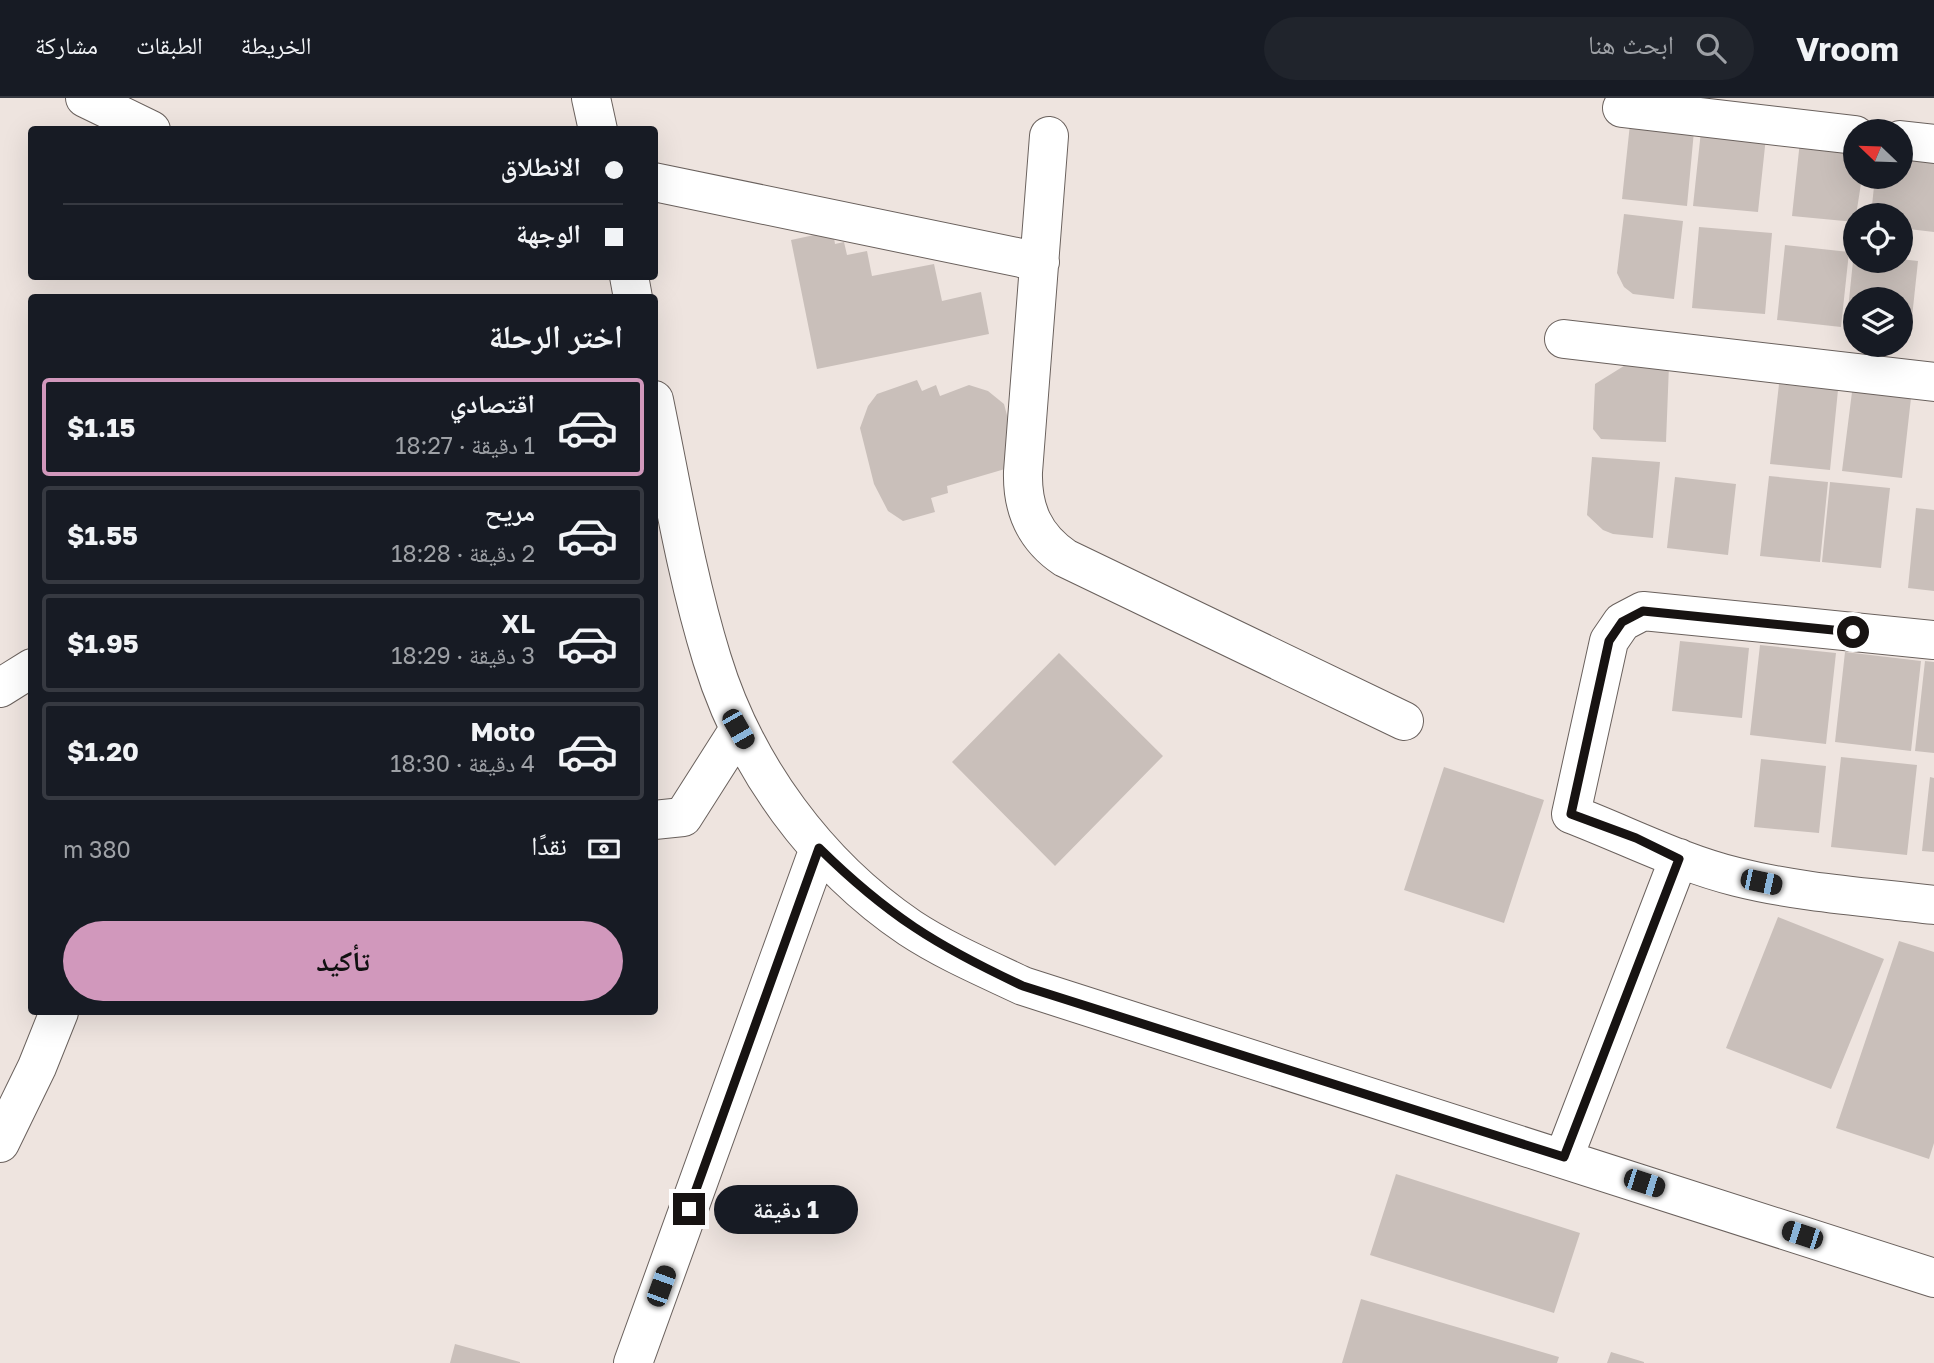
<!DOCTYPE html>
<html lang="ar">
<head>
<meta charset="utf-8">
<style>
	body { margin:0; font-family:"Golos Text","Noto Naskh Arabic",sans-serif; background:#20242c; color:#f1f3f6; direction:rtl; height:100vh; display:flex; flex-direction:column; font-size:26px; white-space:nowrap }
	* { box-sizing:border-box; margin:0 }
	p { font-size:23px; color:#9ea1a6 }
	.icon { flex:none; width:38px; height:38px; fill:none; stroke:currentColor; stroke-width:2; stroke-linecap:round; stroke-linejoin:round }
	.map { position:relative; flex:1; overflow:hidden; direction:ltr }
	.drawer { position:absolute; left:28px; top:196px; width:630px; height:721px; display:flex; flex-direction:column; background:#171b24; border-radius:7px; box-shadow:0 7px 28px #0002; direction:rtl }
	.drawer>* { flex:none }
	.banner { position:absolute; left:28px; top:28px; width:630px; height:154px; border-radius:7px; box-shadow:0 7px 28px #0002; direction:rtl; display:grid; align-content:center; height:154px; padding:0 35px; background:#171b24 }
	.needle { width:46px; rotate:293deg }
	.tools { position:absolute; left:1843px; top:21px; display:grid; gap:14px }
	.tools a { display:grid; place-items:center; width:70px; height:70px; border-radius:50%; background:#171b24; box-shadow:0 7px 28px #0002; font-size:35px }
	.end { position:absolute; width:32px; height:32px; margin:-16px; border:9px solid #171312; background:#fff; box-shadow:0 0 0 4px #fff }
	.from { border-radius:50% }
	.bubble { position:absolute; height:49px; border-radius:24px; background:#171b24; box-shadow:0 7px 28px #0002; font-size:23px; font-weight:700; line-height:49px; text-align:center; direction:rtl }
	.car { position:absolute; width:21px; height:42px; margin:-21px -10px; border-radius:9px; box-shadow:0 0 5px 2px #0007; background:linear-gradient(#222 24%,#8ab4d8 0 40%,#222 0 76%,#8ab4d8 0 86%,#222 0) }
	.banner b { display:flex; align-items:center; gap:24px; height:66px; font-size:26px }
	.banner b+b { border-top:2px solid #363941 }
	.banner i { width:18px; height:18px; background:#f1f3f6 }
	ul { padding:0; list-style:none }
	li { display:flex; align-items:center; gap:21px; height:98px; margin:0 14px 10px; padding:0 21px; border:4px solid #363941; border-radius:7px }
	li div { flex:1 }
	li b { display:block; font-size:26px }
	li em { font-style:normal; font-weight:700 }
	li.selected { border-color:#d198bc }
	li>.icon { width:63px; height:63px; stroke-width:1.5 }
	h2 { padding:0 35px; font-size:32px; line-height:84px }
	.pay { display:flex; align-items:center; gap:18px; height:77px; padding:0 35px; font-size:26px }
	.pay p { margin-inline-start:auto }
	.primary-button { display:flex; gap:14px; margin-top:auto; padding:14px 35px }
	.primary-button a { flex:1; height:80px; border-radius:42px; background:#d198bc; color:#111; font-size:28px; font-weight:700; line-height:80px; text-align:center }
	header { display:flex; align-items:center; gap:42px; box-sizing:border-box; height:98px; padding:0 35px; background:#171b24; border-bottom:2px solid #363941 }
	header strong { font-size:33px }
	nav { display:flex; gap:38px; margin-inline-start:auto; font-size:24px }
	.search { width:490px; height:63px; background:#20242c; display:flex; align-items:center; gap:18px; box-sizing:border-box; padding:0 24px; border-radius:38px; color:#9ea1a6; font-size:26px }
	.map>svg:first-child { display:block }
	.building { fill:#c9bfba }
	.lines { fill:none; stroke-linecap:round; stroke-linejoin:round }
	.minor-casing { stroke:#6a615d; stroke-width:40 }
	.minor { stroke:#fff; stroke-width:38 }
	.route { stroke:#171312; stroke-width:9 }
</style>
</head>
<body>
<header>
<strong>Vroom</strong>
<div class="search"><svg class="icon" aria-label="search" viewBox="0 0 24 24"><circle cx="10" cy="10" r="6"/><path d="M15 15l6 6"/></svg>ابحث هنا</div>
<nav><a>الخريطة</a><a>الطبقات</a><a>مشاركة</a></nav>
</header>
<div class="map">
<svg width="1934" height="1265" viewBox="0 0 1934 1265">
	<rect width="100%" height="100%" fill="#eee4df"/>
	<path class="building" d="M1630,26L1694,33L1687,108L1622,101Z
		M1701,33L1766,39L1758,114L1693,108Z
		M1800,43L1855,49V79H1862L1855,124L1792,118Z
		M1900,54L1934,58V134L1900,130V117H1871L1875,79H1900Z
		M1624,116L1683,123L1674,201L1633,196L1624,189L1617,175Z
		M1699,129L1772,135L1765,216L1692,210Z
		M833,133L835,146L844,144L847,157L867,153L872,178L934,166L942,203L981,194L989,236L817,271L791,142Z
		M1785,147L1849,154L1841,229L1777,222Z
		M1900,161L1918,163L1910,238L1900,237V201H1855V232L1846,231L1853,163Z
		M1627,266L1669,267L1666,344L1601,341L1593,331L1595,286Z
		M917,282L922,293L936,287L940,298L969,287L988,293L1004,306L1012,336L1005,371L947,388L948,395L931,400L935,414L903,423L888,413L874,386L860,330L868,308L877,296Z
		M1779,286L1838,292L1830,372L1770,366Z
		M1852,294L1911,300L1902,380L1842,373Z
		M1592,359L1660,364L1653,440L1613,436L1603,432L1587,417Z
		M1769,378L1828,384L1820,464L1760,458Z
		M1675,379L1736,386L1728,457L1667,450Z
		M1830,384L1890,390L1881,470L1822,464Z
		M1916,410L1934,412V493L1908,490Z
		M1680,543L1749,550L1742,620L1672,613Z
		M1760,547L1836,555L1826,646L1750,637Z
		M1845,554L1921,563L1911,653L1835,644Z
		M1059,555L1163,658L1055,768L952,664Z
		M1925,563L1934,564V655L1915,653Z
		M1841,659L1917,667L1907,757L1831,749Z
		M1761,661L1826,668L1819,735L1754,729Z
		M1444,669L1544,702L1504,825L1404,792Z
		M1930,679L1934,680V754L1922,753Z
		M1778,819L1884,861L1831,991L1726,950Z
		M1899,843L1934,854V1045L1929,1061L1836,1030Z
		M1396,1076L1580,1135L1554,1215L1370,1157Z
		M1361,1201L1559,1259L1557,1265H1342Z
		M455,1246L520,1264V1265H450Z
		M1611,1254L1644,1264V1265H1607Z"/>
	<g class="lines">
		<g class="minor-casing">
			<path id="minor" d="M85,0L151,32
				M591,0L598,32
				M1622,10L1855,37
				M1049,38L1023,374C1022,411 1034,439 1065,460L1404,623
				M1900,42L1934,46
				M654,84L1040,164
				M629,178L633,200
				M1564,241L1934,284
				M654,302C672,389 686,477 712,561C745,669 817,767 910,830C945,853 985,870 1023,888L1934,1180
				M1934,542L1643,513L1622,524L1609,543L1571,716C1626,737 1680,765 1737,779C1801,795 1868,799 1934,807
				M0,590L32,570
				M654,722L683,719L739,631
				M0,1045L37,969L59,914
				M1564,1059L1679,760
				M633,1265L819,750"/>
		</g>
		<use href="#minor" class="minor"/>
	</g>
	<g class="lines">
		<path class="route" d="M689,1111L819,750C887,817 937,848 1023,888L1564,1059L1679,761L1636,740L1571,716L1609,543L1622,524L1643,513L1853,534"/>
	</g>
</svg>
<div class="tools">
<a><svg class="needle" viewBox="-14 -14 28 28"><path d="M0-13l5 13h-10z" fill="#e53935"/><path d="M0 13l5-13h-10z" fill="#9ea1a6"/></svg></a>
<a><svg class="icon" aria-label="locate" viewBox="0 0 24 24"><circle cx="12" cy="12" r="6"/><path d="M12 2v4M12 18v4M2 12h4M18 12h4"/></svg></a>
<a><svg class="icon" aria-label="layers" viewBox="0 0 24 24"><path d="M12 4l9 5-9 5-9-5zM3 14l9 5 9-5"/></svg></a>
</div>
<i class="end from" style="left:1853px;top:534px"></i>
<i class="end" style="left:689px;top:1111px"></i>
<div class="bubble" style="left:714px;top:1087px;width:144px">1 دقيقة</div>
<i class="car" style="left:738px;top:631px;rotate:150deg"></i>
<i class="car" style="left:1761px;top:784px;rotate:102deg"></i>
<i class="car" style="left:1644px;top:1085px;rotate:108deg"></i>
<i class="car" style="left:1802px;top:1137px;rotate:288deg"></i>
<i class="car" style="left:661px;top:1188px;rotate:20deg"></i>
<div class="banner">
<b><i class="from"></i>الانطلاق</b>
<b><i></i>الوجهة</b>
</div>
<section class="drawer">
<h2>اختر الرحلة</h2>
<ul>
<li class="selected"><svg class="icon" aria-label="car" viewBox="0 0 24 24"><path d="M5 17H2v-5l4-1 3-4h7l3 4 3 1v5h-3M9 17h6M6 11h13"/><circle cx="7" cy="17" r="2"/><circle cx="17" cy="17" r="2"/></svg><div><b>اقتصادي</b><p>1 دقيقة · 18:27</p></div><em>$1.15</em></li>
<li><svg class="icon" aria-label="car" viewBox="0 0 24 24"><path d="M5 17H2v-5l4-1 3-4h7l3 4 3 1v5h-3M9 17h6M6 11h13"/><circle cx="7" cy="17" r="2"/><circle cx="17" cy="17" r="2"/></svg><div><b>مريح</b><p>2 دقيقة · 18:28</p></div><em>$1.55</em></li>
<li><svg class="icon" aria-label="car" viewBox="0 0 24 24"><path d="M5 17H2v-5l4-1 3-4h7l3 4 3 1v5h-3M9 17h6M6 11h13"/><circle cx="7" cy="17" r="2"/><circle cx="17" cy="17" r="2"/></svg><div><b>XL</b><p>3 دقيقة · 18:29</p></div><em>$1.95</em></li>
<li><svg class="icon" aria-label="car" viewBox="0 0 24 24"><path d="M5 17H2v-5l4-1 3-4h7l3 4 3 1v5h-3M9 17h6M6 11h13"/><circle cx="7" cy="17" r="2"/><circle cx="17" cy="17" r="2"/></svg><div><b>Moto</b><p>4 دقيقة · 18:30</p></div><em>$1.20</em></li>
</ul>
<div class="pay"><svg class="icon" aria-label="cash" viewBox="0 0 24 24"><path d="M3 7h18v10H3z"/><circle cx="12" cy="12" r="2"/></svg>نقدًا<p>380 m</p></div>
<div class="primary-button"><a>تأكيد</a></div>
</section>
</div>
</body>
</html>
